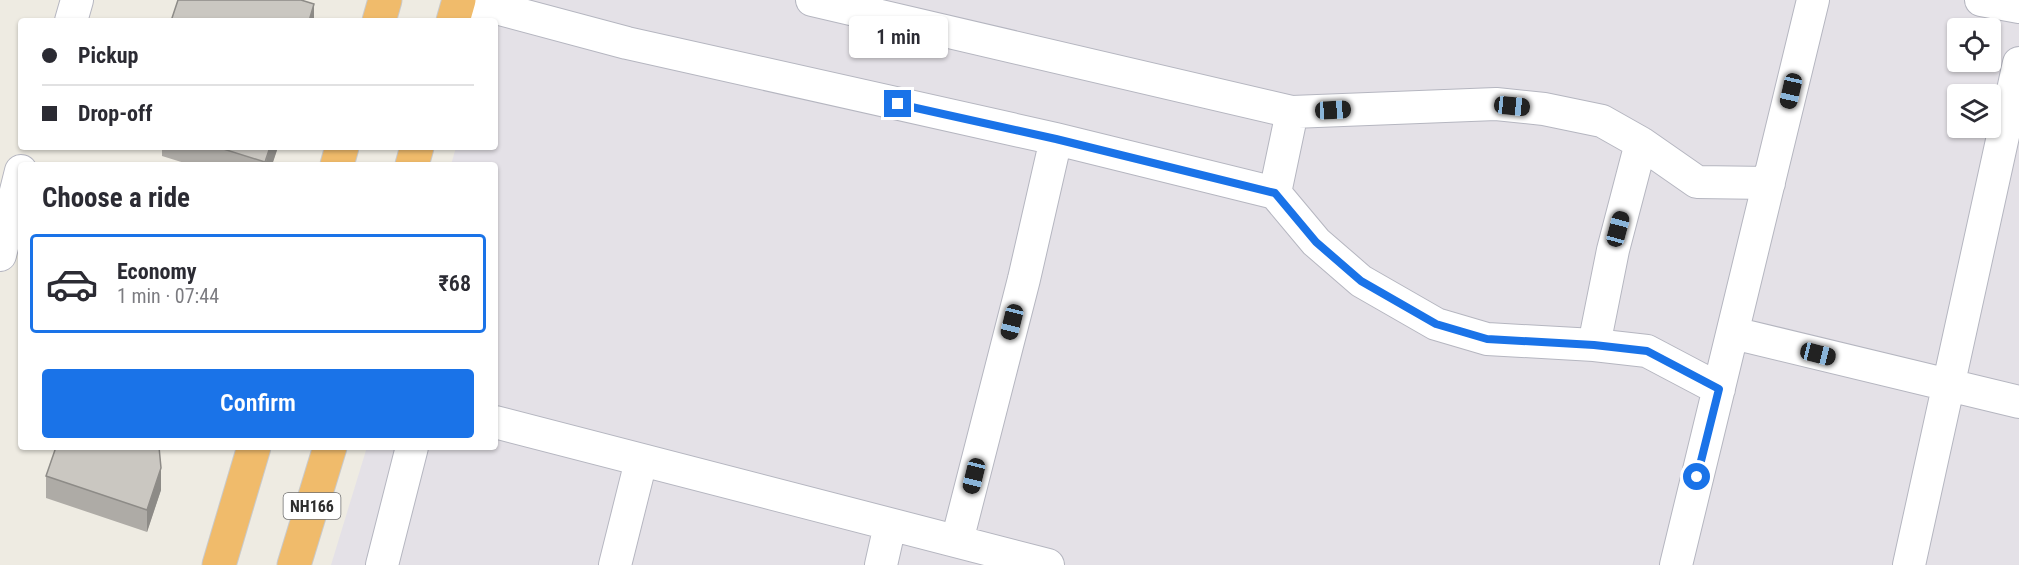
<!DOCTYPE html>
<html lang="en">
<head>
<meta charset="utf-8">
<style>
	body { margin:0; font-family:"Roboto Condensed",sans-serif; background:#f7f7f7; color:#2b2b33; height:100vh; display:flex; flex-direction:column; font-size:22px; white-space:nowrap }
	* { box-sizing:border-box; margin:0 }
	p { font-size:20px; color:#7c7c81 }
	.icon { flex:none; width:33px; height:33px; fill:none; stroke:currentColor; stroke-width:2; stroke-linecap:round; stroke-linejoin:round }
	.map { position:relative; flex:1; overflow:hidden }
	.sheet { position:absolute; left:18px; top:162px; width:480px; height:288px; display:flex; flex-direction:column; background:#fff; border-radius:6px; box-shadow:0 2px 4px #0004 }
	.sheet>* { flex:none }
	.guide { position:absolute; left:18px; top:18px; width:480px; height:132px; border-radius:6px; box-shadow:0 2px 4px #0004; display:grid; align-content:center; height:132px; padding:0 24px; background:#fff }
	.tools { position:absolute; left:1947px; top:18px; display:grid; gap:12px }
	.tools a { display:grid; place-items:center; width:54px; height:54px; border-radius:6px; background:#fff; box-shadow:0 2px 4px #0004; font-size:30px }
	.end { position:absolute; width:27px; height:27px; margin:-14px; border:8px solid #1a73e8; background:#fff; box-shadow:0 0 0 3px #fff }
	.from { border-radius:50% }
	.bubble { position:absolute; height:42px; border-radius:6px; background:#fff; box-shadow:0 2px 4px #0004; font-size:20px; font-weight:600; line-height:42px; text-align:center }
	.car { position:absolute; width:18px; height:36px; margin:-18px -9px; border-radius:8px; box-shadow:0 0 4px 2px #0007; background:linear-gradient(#222 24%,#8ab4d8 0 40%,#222 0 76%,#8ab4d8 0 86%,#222 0) }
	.guide b { display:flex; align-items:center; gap:21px; height:57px; font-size:22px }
	.guide b+b { border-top:2px solid #e1e1e2 }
	.guide i { width:15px; height:15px; background:#2b2b33 }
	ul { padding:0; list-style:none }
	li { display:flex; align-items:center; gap:18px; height:99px; margin:0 12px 9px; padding:0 12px; border:3px solid #e1e1e2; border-radius:6px }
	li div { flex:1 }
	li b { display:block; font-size:22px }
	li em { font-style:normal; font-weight:600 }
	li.selected { border-color:#1a73e8 }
	li>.icon { width:54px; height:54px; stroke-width:1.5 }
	h2 { padding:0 24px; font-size:27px; line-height:72px }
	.button { display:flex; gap:12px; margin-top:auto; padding:12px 24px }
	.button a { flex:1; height:69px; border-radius:6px; background:#1a73e8; color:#fff; font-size:24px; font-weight:600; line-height:69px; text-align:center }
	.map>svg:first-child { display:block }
	.industrial { fill:#e4e1e7; fill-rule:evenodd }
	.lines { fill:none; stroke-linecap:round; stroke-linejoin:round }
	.street-casing { stroke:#b5b6c0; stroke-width:34 }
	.highway-casing { stroke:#c9c9c9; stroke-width:35 }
	.street { stroke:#fff; stroke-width:32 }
	.highway { stroke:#f0bb6b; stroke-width:33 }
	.wall { fill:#aeaba6 }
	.shaded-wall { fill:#8d8b87 }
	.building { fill:#cac7c1; stroke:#8d8b87; stroke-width:1.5 }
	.route { stroke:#1a73e8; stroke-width:8 }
	.labels { text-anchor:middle; stroke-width:5; stroke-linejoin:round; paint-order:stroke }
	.shield { fill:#fff; stroke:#6d6d6d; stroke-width:1.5 }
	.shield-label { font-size:16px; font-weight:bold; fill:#2e2e2e }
</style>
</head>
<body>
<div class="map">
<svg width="2019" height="565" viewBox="0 0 2019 565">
	<rect width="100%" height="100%" fill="#eeebe2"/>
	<path class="industrial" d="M500,0H2019V565H331L367,447H495V165H451L456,147H495V21ZM1958,28H1990V62H1958ZM1958,94H1990V128H1958Z"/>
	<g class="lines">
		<g class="street-casing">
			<path id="street" d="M466,0L627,43L1056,139L1275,193L1316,242L1361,281L1436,324L1487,339L1594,345L1647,351L1719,389
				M812,0L1292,112L1496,104L1544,109L1602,121L1641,143L1697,182L1769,183
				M1981,0L2019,7
				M71,21L77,0
				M1275,193L1292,112
				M0,255L21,171
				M1733,333L2019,402
				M1594,345L1613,250L1641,143
				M495,422L1048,565
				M957,541L1024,279L1056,139
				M382,565L412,447
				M615,565L641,461
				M881,565L890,525
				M1676,565L1813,0
				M1909,565L2019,63"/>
		</g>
		<g class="highway-casing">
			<path id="highway" d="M379,21L385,0
				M453,21L459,0
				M337,165L342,147
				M412,165L417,147
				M219,565L254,447
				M294,565L330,447"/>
		</g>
		<use href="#street" class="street"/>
		<use href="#highway" class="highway"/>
	</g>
	<path class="wall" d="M162,147H278L272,165H191L162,156Z
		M46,476L161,490L147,532L46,498Z"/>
	<path class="shaded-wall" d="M314,4V21H309Z
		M270,147H278L272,165H265Z
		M161,468V490L147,532V510Z"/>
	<path class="building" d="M178,0H301L314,4L309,21H171Z
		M217,147H270L265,162Z
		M56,447H159L161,468L147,510L46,476Z"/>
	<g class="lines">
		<path class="route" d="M898,104L1056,139L1275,193L1316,242L1361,281L1436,324L1487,339L1594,345L1647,351L1719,389L1697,477"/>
	</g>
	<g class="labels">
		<rect class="shield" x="283.5" y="493" width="57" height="26" rx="4.5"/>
		<g class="shield-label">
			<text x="312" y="512">NH166</text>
		</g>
	</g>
</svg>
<div class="tools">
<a><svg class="icon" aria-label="locate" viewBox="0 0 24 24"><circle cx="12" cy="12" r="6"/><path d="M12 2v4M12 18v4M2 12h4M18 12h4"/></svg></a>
<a><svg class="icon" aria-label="layers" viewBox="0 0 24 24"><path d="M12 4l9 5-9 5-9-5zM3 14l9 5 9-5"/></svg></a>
</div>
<i class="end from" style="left:1697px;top:477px"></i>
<i class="end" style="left:898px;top:104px"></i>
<div class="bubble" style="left:849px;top:16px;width:99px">1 min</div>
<i class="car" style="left:1791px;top:91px;rotate:193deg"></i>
<i class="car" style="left:1512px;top:106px;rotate:96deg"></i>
<i class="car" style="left:1333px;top:110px;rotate:87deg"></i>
<i class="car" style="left:1618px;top:229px;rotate:15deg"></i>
<i class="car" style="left:1012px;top:322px;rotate:194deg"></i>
<i class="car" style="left:1818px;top:354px;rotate:104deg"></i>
<i class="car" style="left:974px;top:476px;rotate:194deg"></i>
<div class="guide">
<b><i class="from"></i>Pickup</b>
<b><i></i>Drop-off</b>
</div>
<section class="sheet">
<h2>Choose a ride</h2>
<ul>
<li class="selected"><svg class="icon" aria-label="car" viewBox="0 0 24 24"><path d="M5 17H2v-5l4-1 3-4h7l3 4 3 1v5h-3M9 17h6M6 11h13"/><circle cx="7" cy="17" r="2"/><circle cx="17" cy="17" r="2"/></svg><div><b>Economy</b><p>1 min · 07:44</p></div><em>₹68</em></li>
</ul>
<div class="button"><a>Confirm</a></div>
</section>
</div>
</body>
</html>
